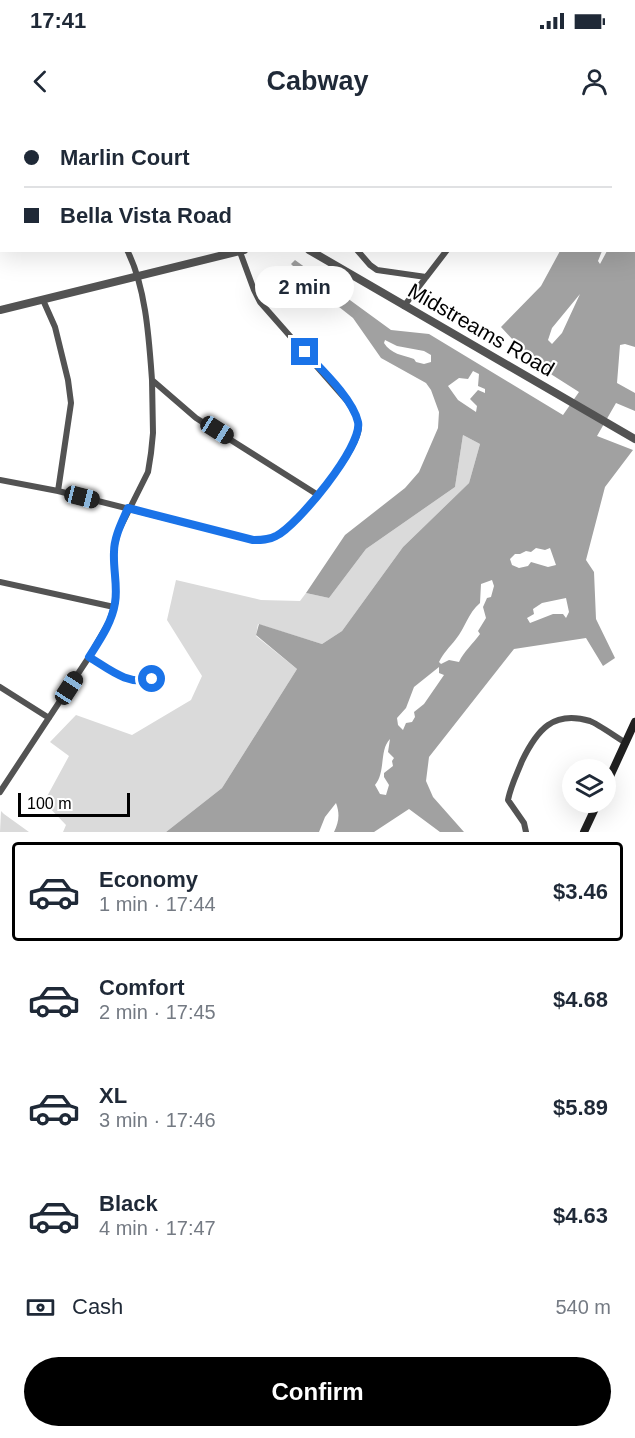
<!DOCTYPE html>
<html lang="en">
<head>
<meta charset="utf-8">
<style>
	body { margin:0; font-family:Helvetica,sans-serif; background:#f6f6f7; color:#1f2937; height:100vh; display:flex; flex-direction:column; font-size:22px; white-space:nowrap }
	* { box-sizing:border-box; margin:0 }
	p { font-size:20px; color:#747a83 }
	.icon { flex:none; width:33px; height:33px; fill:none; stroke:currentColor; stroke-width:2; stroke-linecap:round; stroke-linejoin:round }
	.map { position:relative; height:712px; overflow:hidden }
	.sheet { display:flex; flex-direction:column; background:#fff; flex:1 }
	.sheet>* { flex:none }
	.guide { position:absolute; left:0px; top:0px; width:636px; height:132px; box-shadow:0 6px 24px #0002; display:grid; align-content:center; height:132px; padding:0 24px; background:#fff }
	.tools { position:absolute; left:562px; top:639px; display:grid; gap:12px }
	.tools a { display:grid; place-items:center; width:54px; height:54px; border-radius:50%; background:#fff; box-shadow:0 6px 24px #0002; font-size:30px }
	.scale { position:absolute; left:18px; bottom:15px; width:112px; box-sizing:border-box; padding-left:6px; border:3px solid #000; border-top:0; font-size:16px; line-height:21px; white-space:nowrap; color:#000; -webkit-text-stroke:4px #fff; paint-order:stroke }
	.end { position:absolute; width:27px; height:27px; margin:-14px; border:8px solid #1a73e8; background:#fff; box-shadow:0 0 0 3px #fff }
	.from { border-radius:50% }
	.bubble { position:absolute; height:42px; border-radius:21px; background:#fff; box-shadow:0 6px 24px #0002; font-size:20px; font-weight:800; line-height:42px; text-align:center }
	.car { position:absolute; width:18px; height:36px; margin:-18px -9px; border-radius:8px; box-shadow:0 0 4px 2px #0007; background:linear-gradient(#222 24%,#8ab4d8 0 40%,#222 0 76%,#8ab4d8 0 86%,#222 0) }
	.guide b { display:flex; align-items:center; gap:21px; height:57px; font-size:22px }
	.guide b+b { border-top:2px solid #e0e1e3 }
	.guide i { width:15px; height:15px; background:#1f2937 }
	ul { padding:10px 0 0; list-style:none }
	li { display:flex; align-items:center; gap:18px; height:99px; margin:0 12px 9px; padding:0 12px; border:3px solid transparent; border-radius:6px }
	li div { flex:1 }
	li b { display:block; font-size:22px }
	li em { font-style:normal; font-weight:800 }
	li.on { border-color:#000 }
	li>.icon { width:54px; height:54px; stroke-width:1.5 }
	.pay { display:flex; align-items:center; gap:15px; height:66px; padding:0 24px; font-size:22px }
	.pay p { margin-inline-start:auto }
	.action { display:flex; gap:12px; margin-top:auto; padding:12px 24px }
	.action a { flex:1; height:69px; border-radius:36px; background:#000; color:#fff; font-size:24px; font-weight:800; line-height:69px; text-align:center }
	.status { display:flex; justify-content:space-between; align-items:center; height:42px; padding:0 30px; background:#fff; direction:ltr }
	.status svg { height:16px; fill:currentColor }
	header { display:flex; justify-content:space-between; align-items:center; height:78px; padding:0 24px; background:#fff; font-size:27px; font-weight:800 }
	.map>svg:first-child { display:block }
	.green { fill:#dadada }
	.water { fill:#a1a1a1; fill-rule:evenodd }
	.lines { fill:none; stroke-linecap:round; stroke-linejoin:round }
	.minor { stroke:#535353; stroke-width:6 }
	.tertiary { stroke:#535353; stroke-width:8 }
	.secondary { stroke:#202020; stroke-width:8 }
	.route { stroke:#1a73e8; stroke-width:8 }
	.labels { text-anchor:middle; stroke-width:4.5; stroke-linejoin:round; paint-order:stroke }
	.street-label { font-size:21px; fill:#000; stroke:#fff }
</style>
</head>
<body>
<div class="status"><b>17:41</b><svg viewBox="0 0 49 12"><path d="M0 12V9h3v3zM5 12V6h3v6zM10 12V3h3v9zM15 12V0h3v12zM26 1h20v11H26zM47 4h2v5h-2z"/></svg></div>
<header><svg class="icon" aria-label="back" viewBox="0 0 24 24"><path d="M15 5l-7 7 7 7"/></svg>Cabway<svg class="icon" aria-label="person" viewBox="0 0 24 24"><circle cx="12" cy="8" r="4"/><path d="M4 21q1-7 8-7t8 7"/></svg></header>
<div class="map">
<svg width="635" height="712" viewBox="0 0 635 712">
	<rect width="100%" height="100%" fill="#fff"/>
	<path class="green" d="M463,315L480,324L469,363L403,427L342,511L322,524L258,504L256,516L297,549L222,668L166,712H63L66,705L44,682L69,636L50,622L76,595L132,615L191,580L202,556L167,500L176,460L261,480L300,481L306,473L329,478L366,429L455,367Z
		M1,691L4,694L29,712H0Z"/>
	<path class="water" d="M626,0H635V227L625,224L620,225L617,263L635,273V291L616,283L597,316L633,330L605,367L586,440L594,452L596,499L615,538L603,546L586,518L514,529L429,637L426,661L433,677L464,712H440L409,689L374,712H334C339,702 340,694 336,683L325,697L319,712H166L222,668L297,549L256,515L259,504L322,524L342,511L403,427L469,363L480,324L463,315L455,367L366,429L329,478L306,473L345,415L405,368L419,352L438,308L439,292L431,270L426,263L381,238L353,198L315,168L291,144L295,140L391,210L429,214L563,295L579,272L535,244L501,207L541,166L560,131H602L598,141L600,144L607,131L634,130V2ZM580,174L562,213L552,224L548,220L552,208ZM385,220L397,226L424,231L431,235V242L424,244L416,242L414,239C402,235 391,234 384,223ZM473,251L479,254L478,266L485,269V273L478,270L470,279L477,286L476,292L458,280L448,266L459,258L468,259ZM536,428L545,430L550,428L556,445L548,447L531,442L528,446L519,448L512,445L510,439L515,434H520L526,431L531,432ZM492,460L494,466L491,477L487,478L483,487L486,498L478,511L480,514C473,524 464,531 459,542L449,540L441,544L439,542C444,532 449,528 456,519C465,508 468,493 480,483L481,464ZM566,478L569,492L566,498L563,494H553L530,503L527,498L534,494L533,489L542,483ZM439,547V553L444,555L424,584L414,592L415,597L412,602L406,603L403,610L398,605L397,598L406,588L414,567ZM390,619L388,632L394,638L392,641L393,646L384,653V657L389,665L386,675L380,674L375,665C386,652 379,630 390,619Z"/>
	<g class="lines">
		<path class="minor" d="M296,0L298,2
			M113,2L114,0
			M206,2L207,0
			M407,2L408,0
			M535,2L536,0
			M0,54L2,55
			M0,99L2,98
			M127,130C146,167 149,219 152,260L196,298L318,375
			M357,130L370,145L377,150L426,157
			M43,180L55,207L68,260L71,283L58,371
			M404,186L447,130
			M0,360L58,371L253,420C261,420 269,420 276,416C297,406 358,331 359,307C359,298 352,289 348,282L260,182L254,170L240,132
			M0,462L114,487
			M89,537C109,549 128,566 152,559
			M0,567L49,598
			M0,672L89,537L109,502L116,481L114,429L118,412L148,352L151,333L153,313L152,260
			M526,712L524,703L508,680C511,665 517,654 522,641C537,610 553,590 590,601C598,604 616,617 626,623"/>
		<path class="tertiary" d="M84,0L87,2
			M309,130L635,319
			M0,190L244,130"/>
		<path class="secondary" d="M606,665L635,602
			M584,712L598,682"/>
	</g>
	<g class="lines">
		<path class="route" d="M152,559C128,566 109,549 89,537C99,521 112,503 115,483C118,467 113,449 114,432C114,417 122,402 128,388L253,420C261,420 269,420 276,416C297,406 363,326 358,302C353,279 322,250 305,232"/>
	</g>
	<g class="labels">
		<g class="street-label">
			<text transform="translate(481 210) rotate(30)" y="7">Midstreams Road</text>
		</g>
	</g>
</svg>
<div class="tools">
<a><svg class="icon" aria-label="layers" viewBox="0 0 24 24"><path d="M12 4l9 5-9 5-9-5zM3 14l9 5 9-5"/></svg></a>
</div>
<div class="scale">100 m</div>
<i class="end from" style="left:152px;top:559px"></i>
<i class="end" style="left:305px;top:232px"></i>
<div class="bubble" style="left:255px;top:146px;width:99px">2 min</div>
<i class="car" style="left:217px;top:310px;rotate:122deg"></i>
<i class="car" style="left:82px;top:377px;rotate:104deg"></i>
<i class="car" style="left:69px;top:568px;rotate:33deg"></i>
<div class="guide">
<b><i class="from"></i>Marlin Court</b>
<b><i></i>Bella Vista Road</b>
</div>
</div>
<section class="sheet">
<ul>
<li class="on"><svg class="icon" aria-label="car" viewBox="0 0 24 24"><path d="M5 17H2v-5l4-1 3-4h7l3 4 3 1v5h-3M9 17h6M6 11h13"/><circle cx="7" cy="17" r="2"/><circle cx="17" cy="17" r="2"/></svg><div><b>Economy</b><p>1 min · 17:44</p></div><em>$3.46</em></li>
<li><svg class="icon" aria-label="car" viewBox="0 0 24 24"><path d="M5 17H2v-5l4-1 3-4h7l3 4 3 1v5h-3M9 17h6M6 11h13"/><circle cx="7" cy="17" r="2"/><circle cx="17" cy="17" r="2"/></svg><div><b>Comfort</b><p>2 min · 17:45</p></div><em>$4.68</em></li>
<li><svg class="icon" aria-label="car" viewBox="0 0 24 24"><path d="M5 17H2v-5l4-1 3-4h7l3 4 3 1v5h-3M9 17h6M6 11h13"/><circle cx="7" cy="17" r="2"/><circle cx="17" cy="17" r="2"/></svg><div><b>XL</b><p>3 min · 17:46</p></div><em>$5.89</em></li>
<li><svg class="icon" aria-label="car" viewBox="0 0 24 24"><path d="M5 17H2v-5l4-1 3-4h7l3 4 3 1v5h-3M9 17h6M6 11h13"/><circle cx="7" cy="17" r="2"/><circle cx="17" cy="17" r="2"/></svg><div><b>Black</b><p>4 min · 17:47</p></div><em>$4.63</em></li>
</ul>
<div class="pay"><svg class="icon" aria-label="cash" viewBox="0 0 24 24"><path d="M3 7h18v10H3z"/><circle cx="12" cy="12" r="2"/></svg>Cash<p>540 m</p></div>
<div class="action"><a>Confirm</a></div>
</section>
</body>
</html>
